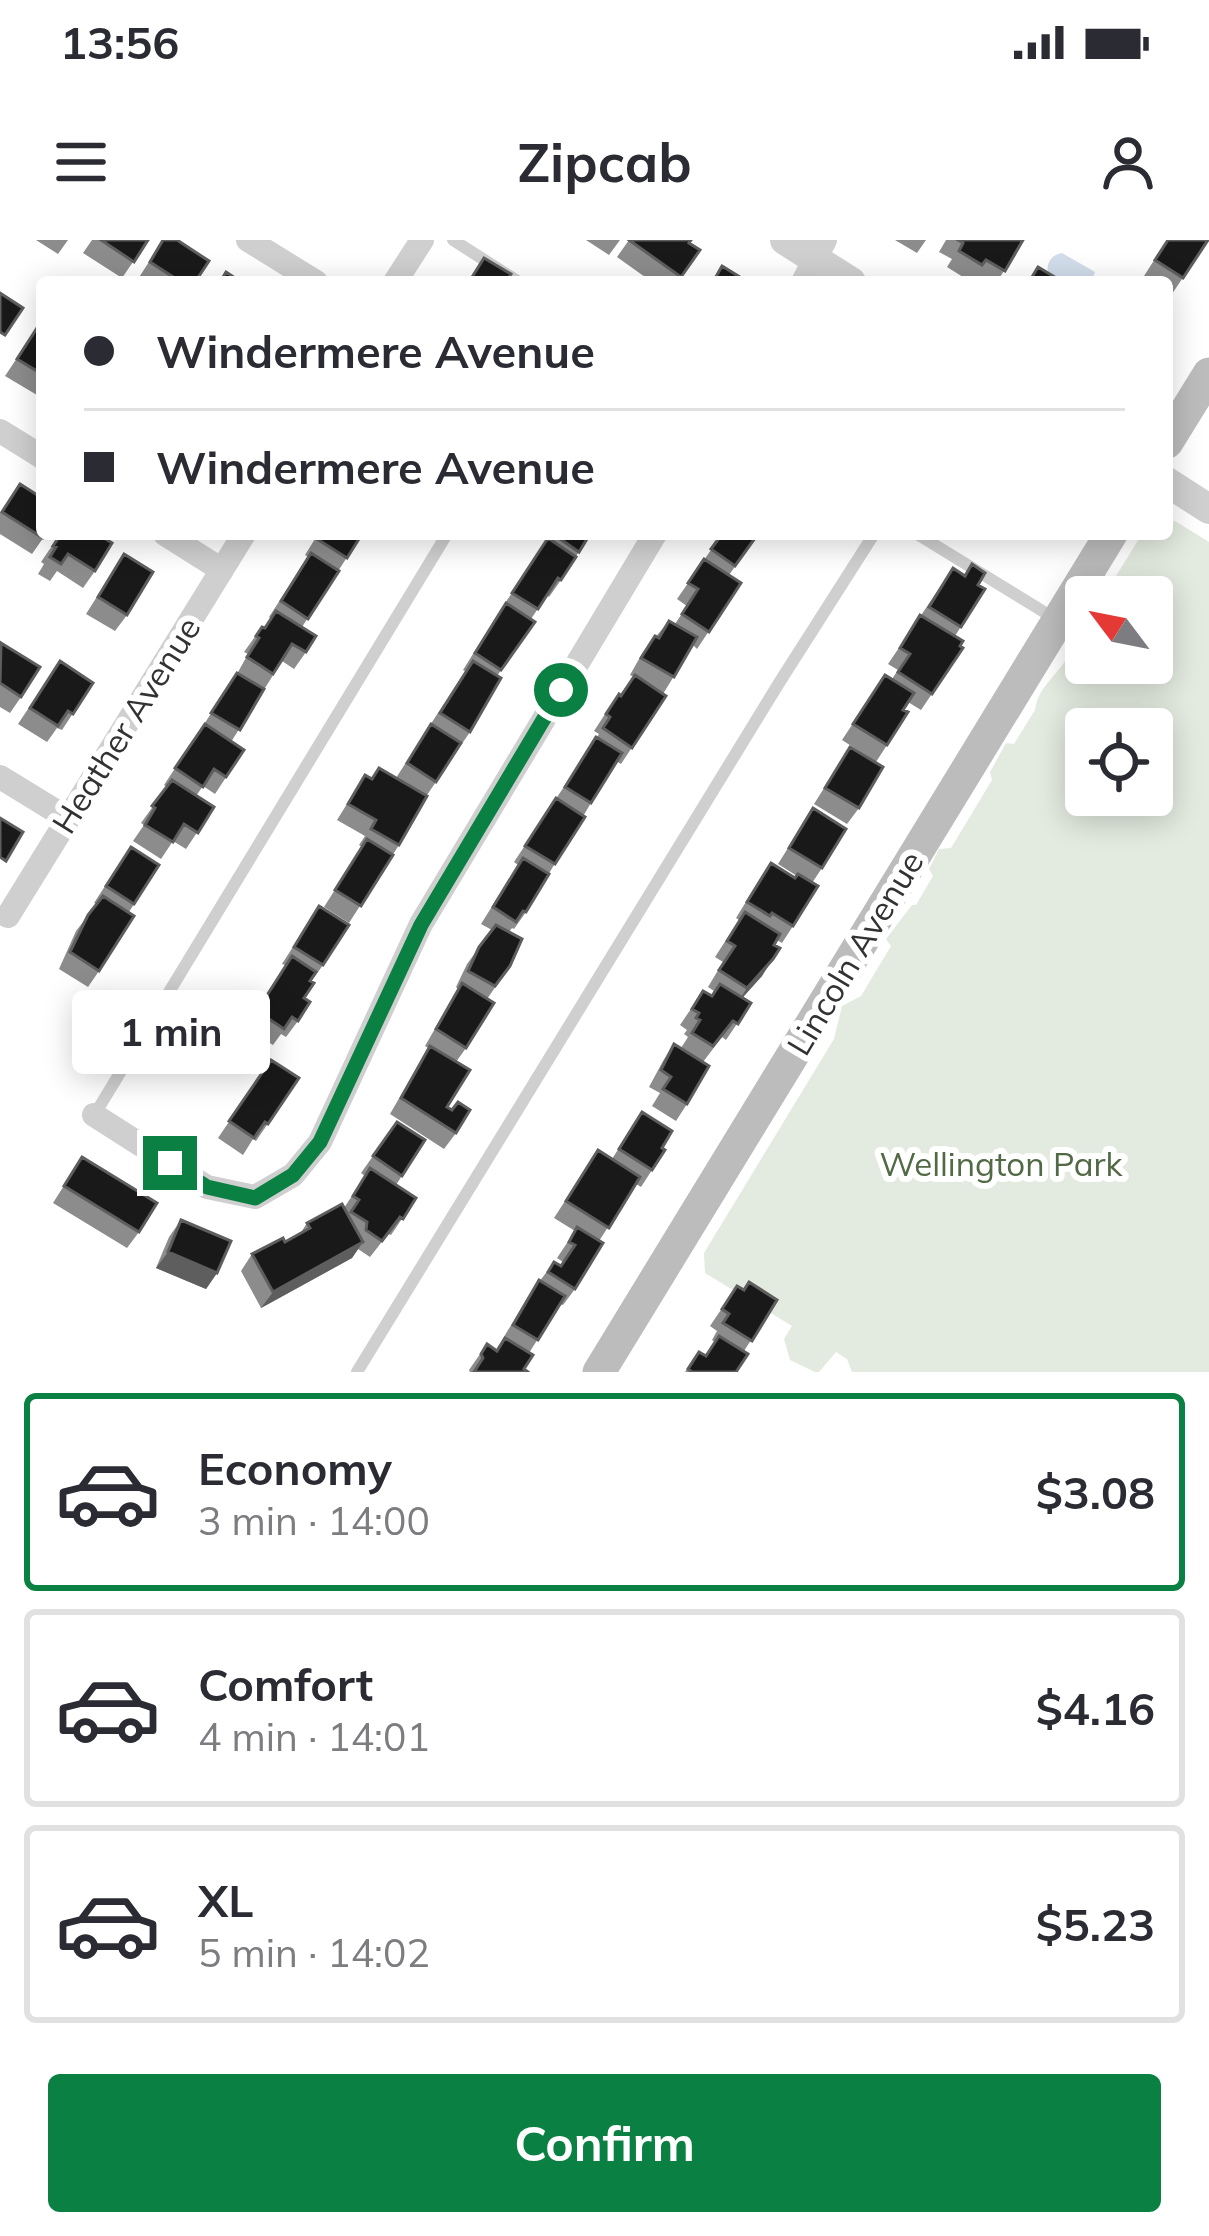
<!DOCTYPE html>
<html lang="en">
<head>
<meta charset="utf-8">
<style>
	body { margin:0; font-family:Mulish,sans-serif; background:#f7f7f7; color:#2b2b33; height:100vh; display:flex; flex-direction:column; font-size:45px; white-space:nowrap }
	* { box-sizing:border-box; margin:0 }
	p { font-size:39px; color:#7c7c81 }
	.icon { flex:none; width:66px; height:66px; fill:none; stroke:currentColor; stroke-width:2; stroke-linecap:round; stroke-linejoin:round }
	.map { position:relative; height:1132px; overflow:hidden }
	.sheet { display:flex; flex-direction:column; background:#fff; flex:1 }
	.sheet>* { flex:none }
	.banner { position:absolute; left:36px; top:36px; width:1137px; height:264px; border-radius:12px; box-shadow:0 6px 30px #0003; display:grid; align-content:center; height:264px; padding:0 48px; background:#fff }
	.needle { width:78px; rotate:302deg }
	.tools { position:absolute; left:1065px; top:336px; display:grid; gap:24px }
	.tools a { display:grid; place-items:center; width:108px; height:108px; border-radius:12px; background:#fff; box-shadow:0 6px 30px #0003; font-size:60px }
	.end { position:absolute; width:54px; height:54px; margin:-27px; border:15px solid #0b8043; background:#fff; box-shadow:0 0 0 6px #fff }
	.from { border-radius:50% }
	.bubble { position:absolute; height:84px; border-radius:12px; background:#fff; box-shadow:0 6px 30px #0003; font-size:39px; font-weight:700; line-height:84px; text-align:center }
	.banner b { display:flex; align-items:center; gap:42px; height:114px; font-size:45px }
	.banner b+b { border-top:3px solid #e1e1e2 }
	.banner i { width:30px; height:30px; background:#2b2b33 }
	ul { padding:21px 0 0; list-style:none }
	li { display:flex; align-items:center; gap:36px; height:198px; margin:0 24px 18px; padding:0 24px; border:6px solid #e1e1e2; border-radius:12px }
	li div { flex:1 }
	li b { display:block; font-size:45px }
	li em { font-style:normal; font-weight:700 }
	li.on { border-color:#0b8043 }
	li>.icon { width:108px; height:108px; stroke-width:1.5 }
	.cta { display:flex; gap:24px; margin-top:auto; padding:24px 48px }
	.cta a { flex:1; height:138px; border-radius:12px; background:#0b8043; color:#fff; font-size:48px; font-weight:700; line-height:138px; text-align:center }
	.status { display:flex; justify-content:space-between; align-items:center; height:84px; padding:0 60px; background:#fff; direction:ltr }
	.status svg { height:33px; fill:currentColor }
	header { display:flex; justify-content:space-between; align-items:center; height:156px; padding:0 48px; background:#fff; font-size:54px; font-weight:700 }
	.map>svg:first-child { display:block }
	.green { fill:#e3eadf; fill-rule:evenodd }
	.water { fill:#d1ddea }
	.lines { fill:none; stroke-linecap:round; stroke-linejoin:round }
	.service { stroke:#cfcfcf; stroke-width:12 }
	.minor { stroke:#cfcfcf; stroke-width:24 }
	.tertiary { stroke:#cfcfcf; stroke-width:30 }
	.secondary { stroke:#bcbcbc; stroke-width:33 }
	.wall { fill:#8c8c8c }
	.shaded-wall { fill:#5e5e5e }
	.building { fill:#191919; stroke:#5e5e5e; stroke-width:3 }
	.route { stroke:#0b8043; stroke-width:15 }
	.labels { text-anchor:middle; stroke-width:12; stroke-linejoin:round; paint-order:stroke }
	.street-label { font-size:33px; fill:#323232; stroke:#fff }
	.park-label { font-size:33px; fill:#516944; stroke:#fff }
</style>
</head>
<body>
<div class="status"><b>13:56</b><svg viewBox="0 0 49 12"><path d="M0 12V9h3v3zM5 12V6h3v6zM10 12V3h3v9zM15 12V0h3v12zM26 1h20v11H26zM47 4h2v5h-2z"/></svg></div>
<header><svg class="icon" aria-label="menu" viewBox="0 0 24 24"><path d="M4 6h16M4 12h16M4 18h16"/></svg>Zipcab<svg class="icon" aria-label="person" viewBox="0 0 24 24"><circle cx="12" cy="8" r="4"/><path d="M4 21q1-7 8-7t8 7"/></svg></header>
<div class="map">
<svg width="1209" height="1132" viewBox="0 0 1209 1132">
	<rect width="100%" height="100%" fill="#fff"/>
	<path class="green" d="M1175,281L1209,302V1132H852L847,1119L836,1112L819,1132H815L790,1120L784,1099L792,1086L766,1070L741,1068L733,1050L705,1033L704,1013L834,799L842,766L861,756L891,706L886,699L912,665H916L933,636L929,629L939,609L951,608L992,540L990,532L1006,503L1014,504L1035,470C1037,452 1048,443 1060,428C1070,416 1078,399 1086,385V423H1152V357H1103L1142,294H1167V284ZM1086,489H1152V555H1086Z"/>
	<path class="water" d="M1062,13L1095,32L1091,42H1073L1067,37L1054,38L1048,34C1046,23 1051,15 1062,13Z"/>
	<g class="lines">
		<path class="service" d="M453,0L519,42
			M917,294L1057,380
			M95,874L447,294
			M357,1132L779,443L874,294"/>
		<path class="minor" d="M248,0L316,42
			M395,42L422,0
			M803,42L825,0
			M0,191L42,217
			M165,294L222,330
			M0,537L67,578
			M8,676L244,294
			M94,875L207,947L255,957L293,935L320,902L421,684L655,294"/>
		<path class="tertiary" d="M785,0L851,42
			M1167,242L1209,269"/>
		<path class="secondary" d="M1167,202L1209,134
			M599,1132L1111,294"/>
	</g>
	<path class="wall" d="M36,0H68L58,14Z
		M92,0H148L122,38L83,13Z
		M163,0L195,42H144L138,39Z
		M586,0H620L609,15Z
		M629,0L700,10L677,42H652L617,17Z
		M895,0H926L917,13Z
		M946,0H1023L997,42H984L975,36L971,42L947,27L952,19L939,12Z
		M1167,0H1208L1172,54L1167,51V42H1152L1144,36Z
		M37,88L42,91V158L5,136Z
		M20,244L46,294L32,314L0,294V273Z
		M60,294L95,331L83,348L57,331L50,341L38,334L44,324L41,322Z
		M318,294H362L302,387L306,412L294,429L282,421L231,502L244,510L215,554L203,546L196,556L214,567L186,609L173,601L161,619L133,601L144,585L141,583L167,547L164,545L237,434L248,414L244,412L262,387L264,388L271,379L269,377L308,317L305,315Z
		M552,294H590L561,340L549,357L547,355L531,379L535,382L497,436L470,492L427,555L399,605L349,683L324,667L362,607L359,605L365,596L337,580L365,535L371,539L379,528L396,538L465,431L463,430L501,369Z
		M722,294H758L729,335L741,343L697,409L693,405L663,454L666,456L621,524L616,521L526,672L514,689L512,688L509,692L510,726L487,759L466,808L456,822L447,867L456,893L444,909L390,874L428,808L425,806L458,749L456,747L467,724L492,690L481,684L518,625L514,622L599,494L594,491L607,471L634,437L630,435L643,412L669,381L675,384L687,366L677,359Z
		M124,314L127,375L115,391L86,374Z
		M953,328L985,349L955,396L963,408L921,470L908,462L887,505L876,522L842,500L885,435L892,439L898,430L888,424Z
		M0,405L21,457L10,473L0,467Z
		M60,421L93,443L62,490L57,488L47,502L18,484Z
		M850,507L859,568L847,584L814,564Z
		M813,568L822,628L812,643L793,686L782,703L777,700L762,736L742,758L751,763L726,800L722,797L703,822L687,864L676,881L652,866L660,853L649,847L663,821L674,804L681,808L688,797L684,794L687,790L680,785L703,751L711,756L714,751L708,747L723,722L715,717L739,680L736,678L760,639L771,623L795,638L797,636L778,624Z
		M120,623L159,625L129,672L99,731L88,747L59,729L76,691L97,664L94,663Z
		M319,666L323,725L311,742L298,781L286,797L281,794L273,805L245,788L285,725L282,724Z
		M184,763L213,818L202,834L179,821L177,823L154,810Z
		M271,820L299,838L256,901L253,899L243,915L218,898Z
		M642,872L662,908L665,910L641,947L636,944L599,1001L575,1049L563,1065L560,1064L529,1113L524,1129L529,1132H470L469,1130L487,1104L496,1110L528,1057L554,1022L561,1026L563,1022L557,1018L575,991L554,978L598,910L612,919Z
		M397,882L425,900L396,945L416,958L391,995L388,994L370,1017L358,1009L352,1018L261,1068L241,1031L252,1014L285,1002L300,994L307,983L344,968L365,936L361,933Z
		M82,917L139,992L127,1008L53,963Z
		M181,980L217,1033L206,1049L156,1028L169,997Z
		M737,1046L743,1050L777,1060L744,1111L736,1132H685L699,1112L705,1116L715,1102L712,1100L717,1091L710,1086Z"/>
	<path class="shaded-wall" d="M773,719L762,736L736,765L747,748Z
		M363,1002L352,1018L261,1068L273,1052Z
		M168,1012L217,1033L206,1049L156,1028Z"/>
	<path class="building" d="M101,0H148L134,22Z
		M163,0H177L209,21L195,42H181L150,22Z
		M629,0H691L689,3L700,10L681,37Z
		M958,0H1023L1005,31L986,20L982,25L959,11L963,3Z
		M1168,0H1208L1183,38L1155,20Z
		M484,18L511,34L506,42H469Z
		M722,26L748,42H713Z
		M1038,27L1063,42H1029Z
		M226,32L241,42H220Z
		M0,53L23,68L5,95L0,92Z
		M37,88L42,91V134L17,119Z
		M20,244L42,258V294H46L43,298L2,272Z
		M61,294H98L112,303L95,331L68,314L61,324L50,317L56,307L53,306Z
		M320,294H362L347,318L317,299Z
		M553,294H590L579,312Z
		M722,294H758L735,326L711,309Z
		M548,298L576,317L561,340L558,338L538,369L512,353Z
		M311,313L339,331L308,379L281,361Z
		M124,314L153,332L127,375L98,357Z
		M704,319L741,343L709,392L682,374L698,349L688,343Z
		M972,324L985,333L978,345L985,349L961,387L929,367L953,328L965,336Z
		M506,363L535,382L501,430L475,413Z
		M276,371L316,396L306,412L292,404L273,434L247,417L259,398L256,396L262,387L265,388Z
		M920,375L963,401L960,406L963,408L932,454L898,432L910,414L900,408Z
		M669,381L697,397L674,437L641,418L655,396L659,398Z
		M1,403L40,427L21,457L0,443Z
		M60,421L93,443L73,474L68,471L58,486L30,468Z
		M473,421L501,438L470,492L440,473Z
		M237,433L264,449L240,490L211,473Z
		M635,435L666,456L632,508L603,488L610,477L606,474L619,454L621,456Z
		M885,435L914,453L903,470L908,472L887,505L853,484Z
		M205,484L244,510L226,537L214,529L203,547L175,528Z
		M431,484L461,503L436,542L407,523Z
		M596,497L622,513L591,563L565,547Z
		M850,507L883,527L859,568L825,548Z
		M379,528L427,556L399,605L371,589L376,580L348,564L365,535L372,539Z
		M172,540L214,567L198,593L184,584L173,602L145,585L155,568L152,566Z
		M556,558L585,577L555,624L525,606Z
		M813,568L846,589L822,628L789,608Z
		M0,578L23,592L6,621L0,617Z
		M367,599L393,615L361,666L335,650Z
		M131,607L159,625L134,664L106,646Z
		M523,618L549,634L526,672L523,671L516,682L493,667Z
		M771,623L795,638L798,634L818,646L793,686L772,673L770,676L747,662Z
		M103,656L134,676L99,731L70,712L88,675Z
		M319,666L349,685L323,725L294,707Z
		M745,672L780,694L774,705L780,708L773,719L747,748L719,730L735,706L727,701Z
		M496,685L522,699L510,726L495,746L468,731L479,707Z
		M292,716L316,732L310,741L314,743L304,758L310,762L298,781L292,777L284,789L257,771Z
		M462,743L494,763L466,808L436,789Z
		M720,744L751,763L738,784L733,781L713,806L692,793L700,780L696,778L699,773L692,769L703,751L712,756Z
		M184,763L229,791L213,818L191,804L189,807L166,793Z
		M674,804L709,826L687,864L663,849L671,837L661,830Z
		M430,806L470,830L447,867L452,870L458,862L470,870L456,893L401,858Z
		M271,820L299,838L268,884L265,882L254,898L229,881Z
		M642,872L672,891L662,908L665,910L652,930L619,909Z
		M397,882L425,900L402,936L373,916Z
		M598,910L640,937L609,988L566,961Z
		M82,917L157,963L139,992L64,946Z
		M370,928L416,958L403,979L400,977L382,1001L366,990L367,982L351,972L359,960L353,956Z
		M342,964L363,1002L273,1052L252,1014L283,998L285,1002L310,988L307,983Z
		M181,980L231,1001L217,1033L168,1012Z
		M577,987L603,1003L575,1049L548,1032L554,1022L561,1026L575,1005L569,1002Z
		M539,1040L565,1056L538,1100L513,1085Z
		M749,1042L777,1060L752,1101L723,1083L729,1074L722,1069L737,1046L744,1050Z
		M719,1096L748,1114L736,1132H692L688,1129L699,1112L706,1116Z
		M505,1098L533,1115L524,1129L528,1132H474L483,1118L481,1114L487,1104L497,1111Z"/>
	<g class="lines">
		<path class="route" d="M170,923L207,947L255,958L293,935L320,902L421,685L561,450"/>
	</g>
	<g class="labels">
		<g class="street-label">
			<text transform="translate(126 485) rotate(-58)" y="12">Heather Avenue</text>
			<text transform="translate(855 713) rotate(-59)" y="12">Lincoln Avenue</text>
		</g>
		<g class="park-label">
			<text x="1001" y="936">Wellington Park</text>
		</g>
	</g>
</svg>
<div class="tools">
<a><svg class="needle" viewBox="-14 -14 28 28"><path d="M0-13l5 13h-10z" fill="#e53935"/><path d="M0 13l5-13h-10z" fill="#7c7c81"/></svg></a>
<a><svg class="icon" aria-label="locate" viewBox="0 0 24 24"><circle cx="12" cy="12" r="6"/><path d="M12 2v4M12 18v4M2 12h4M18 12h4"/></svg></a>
</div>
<i class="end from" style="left:561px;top:450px"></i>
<i class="end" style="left:170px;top:923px"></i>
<div class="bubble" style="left:72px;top:750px;width:198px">1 min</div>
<div class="banner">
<b><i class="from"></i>Windermere Avenue</b>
<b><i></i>Windermere Avenue</b>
</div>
</div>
<section class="sheet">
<ul>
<li class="on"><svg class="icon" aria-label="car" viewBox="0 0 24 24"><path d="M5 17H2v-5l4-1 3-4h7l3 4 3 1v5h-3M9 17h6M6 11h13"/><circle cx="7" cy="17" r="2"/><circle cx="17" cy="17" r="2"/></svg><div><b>Economy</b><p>3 min · 14:00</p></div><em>$3.08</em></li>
<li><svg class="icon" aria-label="car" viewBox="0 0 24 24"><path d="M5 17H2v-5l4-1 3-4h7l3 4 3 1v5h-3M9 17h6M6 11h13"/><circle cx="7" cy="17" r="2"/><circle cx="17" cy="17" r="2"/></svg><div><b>Comfort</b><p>4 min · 14:01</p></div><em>$4.16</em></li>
<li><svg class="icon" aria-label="car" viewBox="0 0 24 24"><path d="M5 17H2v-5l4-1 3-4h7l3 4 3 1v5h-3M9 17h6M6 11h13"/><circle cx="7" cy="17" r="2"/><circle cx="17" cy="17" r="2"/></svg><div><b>XL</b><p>5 min · 14:02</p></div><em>$5.23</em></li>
</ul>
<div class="cta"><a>Confirm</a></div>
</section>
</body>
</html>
